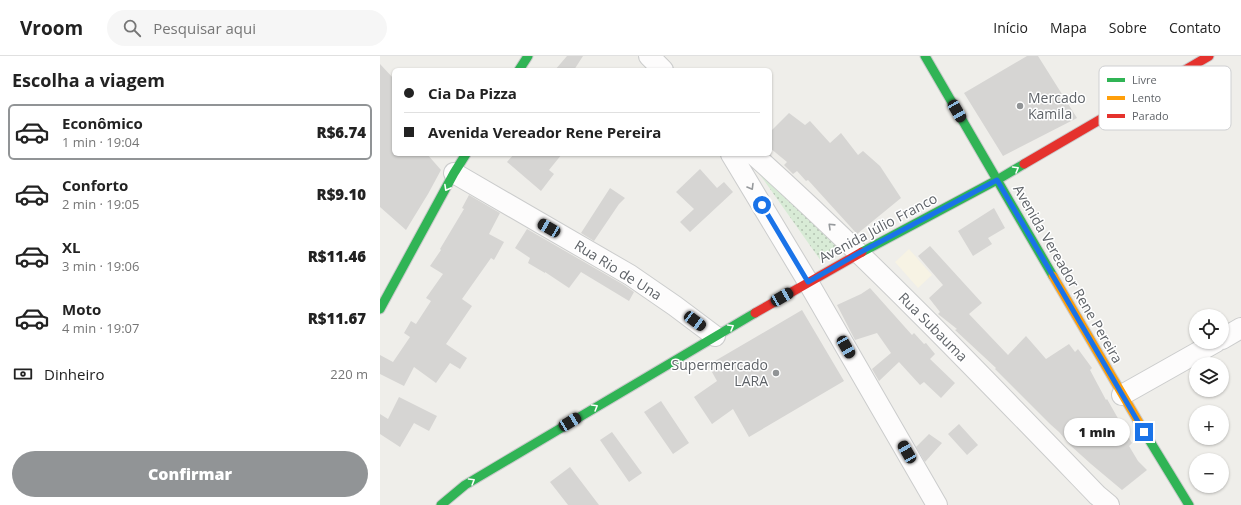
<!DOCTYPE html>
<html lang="pt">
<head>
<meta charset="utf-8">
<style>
	body { margin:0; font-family:"Open Sans",sans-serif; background:#f6f6f6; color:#222; height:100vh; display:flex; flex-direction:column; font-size:15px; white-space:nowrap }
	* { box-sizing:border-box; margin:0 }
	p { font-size:13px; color:#767676 }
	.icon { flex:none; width:22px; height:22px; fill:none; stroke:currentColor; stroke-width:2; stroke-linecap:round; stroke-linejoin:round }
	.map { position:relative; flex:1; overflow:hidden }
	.details { display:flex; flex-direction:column; background:#fff; width:380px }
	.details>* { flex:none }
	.guide { position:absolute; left:12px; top:12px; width:380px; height:88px; border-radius:6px; box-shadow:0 1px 3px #0004; display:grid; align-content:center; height:88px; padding:0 12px; background:#fff }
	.tools { position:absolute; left:809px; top:253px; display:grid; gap:8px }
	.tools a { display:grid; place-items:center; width:40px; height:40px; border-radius:50%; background:#fff; box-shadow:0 1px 3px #0004; font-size:20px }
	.end { position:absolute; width:18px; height:18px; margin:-9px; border:5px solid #1a73e8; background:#fff; box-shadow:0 0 0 2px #fff }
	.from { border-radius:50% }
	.bubble { position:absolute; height:28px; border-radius:14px; background:#fff; box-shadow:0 1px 3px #0004; font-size:13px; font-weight:800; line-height:28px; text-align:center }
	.car { position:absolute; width:12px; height:24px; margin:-12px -6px; border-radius:5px; box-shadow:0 0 3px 1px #0007; background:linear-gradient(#222 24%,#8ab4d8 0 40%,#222 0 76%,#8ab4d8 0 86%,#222 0) }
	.guide b { display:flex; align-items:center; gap:14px; height:38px; font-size:15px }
	.guide b+b { border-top:1px solid #e0e0e0 }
	.guide i { width:10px; height:10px; background:#222 }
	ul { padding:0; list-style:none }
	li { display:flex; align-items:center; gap:12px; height:56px; margin:0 8px 6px; padding:0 4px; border:2px solid transparent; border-radius:6px }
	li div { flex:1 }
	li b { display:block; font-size:15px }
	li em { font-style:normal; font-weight:800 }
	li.selected { border-color:#919496 }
	li>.icon { width:36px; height:36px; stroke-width:1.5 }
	h2 { padding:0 12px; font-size:18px; line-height:48px }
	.pay { display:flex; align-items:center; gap:10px; height:44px; padding:0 12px; font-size:15px }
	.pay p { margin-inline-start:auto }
	.button { display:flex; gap:8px; margin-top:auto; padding:8px 12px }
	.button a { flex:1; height:46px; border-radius:24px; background:#919496; color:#fff; font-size:16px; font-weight:800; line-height:46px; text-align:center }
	header { display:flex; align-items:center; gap:24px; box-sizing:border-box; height:56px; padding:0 20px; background:#fff; border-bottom:1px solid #e0e0e0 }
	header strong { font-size:19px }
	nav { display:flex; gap:22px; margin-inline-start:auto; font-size:14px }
	.search { width:280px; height:36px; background:#f6f6f6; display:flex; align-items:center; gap:10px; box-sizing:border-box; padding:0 14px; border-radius:22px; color:#767676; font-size:15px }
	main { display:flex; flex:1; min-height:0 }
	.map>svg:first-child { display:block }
	.commercial { fill:#f7f3e4 }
	.park { fill:url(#park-dots) }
	.building { fill:#d6d5d3 }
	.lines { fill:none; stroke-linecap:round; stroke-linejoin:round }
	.street-casing { stroke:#cbcccc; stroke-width:22 }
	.fast-casing { stroke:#cacacb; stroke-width:11 }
	.slow-casing { stroke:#cacacb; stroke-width:11 }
	.jam-casing { stroke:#cacacb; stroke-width:11 }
	.street { stroke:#fdfcfc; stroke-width:20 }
	.fast { stroke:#30b455; stroke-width:9 }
	.slow { stroke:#ff9f0a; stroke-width:9 }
	.jam { stroke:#e5322d; stroke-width:9 }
	.oneway { stroke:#fff }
	.oneway2 { stroke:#96999c }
	.route { stroke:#1a73e8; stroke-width:5 }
	.poi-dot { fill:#919496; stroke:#fff; stroke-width:1.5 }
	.labels { text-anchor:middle; stroke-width:3; stroke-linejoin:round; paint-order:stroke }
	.poi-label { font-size:14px; fill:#5f6368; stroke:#fff; text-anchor:start }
	.street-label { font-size:14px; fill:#5f6368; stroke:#fff }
	.key { fill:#fff; stroke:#cfd0d2; stroke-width:1 }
	.key-label { font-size:11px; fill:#5f6368 }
</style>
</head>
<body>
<header>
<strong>Vroom</strong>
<div class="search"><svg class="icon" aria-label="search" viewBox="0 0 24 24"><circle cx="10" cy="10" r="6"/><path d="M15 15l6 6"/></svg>Pesquisar aqui</div>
<nav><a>Início</a><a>Mapa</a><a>Sobre</a><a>Contato</a></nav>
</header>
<main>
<section class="details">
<h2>Escolha a viagem</h2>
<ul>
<li class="selected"><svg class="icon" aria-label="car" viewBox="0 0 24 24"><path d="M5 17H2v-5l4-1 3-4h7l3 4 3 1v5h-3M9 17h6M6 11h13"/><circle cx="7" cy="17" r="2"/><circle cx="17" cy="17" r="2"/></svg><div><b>Econômico</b><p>1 min · 19:04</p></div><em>R$6.74</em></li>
<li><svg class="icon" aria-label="car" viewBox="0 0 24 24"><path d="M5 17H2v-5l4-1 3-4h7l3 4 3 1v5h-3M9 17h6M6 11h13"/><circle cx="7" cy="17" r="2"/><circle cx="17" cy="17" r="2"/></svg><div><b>Conforto</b><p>2 min · 19:05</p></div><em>R$9.10</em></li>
<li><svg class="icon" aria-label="car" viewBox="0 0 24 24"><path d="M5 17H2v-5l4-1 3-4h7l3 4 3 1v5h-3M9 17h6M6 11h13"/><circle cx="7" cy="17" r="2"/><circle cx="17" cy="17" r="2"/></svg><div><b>XL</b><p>3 min · 19:06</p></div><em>R$11.46</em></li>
<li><svg class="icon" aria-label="car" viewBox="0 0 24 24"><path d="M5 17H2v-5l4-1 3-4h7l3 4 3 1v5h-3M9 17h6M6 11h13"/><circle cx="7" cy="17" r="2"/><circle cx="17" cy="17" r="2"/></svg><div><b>Moto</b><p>4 min · 19:07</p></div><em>R$11.67</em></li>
</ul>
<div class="pay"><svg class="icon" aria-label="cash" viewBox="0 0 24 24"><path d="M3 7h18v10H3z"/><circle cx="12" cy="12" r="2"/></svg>Dinheiro<p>220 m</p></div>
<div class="button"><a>Confirmar</a></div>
</section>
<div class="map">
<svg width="861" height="449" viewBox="0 0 861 449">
	<defs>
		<pattern id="park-dots" width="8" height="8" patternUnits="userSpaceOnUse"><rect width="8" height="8" fill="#d8ebd6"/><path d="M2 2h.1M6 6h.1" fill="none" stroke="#b2c2b1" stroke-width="1.8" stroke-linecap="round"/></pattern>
	</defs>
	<rect width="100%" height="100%" fill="#efeeea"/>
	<path class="commercial" d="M529,193L552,219L538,232L515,206Z"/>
	<path class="park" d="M366,99L461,187L441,205Z"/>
	<path class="building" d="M187,0H203L194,14H175Z
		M647,0H658L697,62L623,100L584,37Z
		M0,8L14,23V98H47L61,114L48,138L26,174L0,151Z
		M409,57L425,69L430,65L450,87L461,77L478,99L483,95L500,110L521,142L477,178L428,124L426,125L417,115L413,118L404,109L407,106L390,92V76Z
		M134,98H182L169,114L174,118L161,135L127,106Z
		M320,113L337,132L344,126L353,136L310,176L300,166L314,153L296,136Z
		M230,132L245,142L239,148L214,185L201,177Z
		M89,139L120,157L109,178L124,186L114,204L111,202L82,243L92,250L66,288L87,302L80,313L70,307L56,327L34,311L24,330L0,318V299L13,306L30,281L24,277L31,265L36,268L51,245L46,242L63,218L50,210L61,194L60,193L84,153L82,152Z
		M614,152L625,172L608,182L612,188L593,200L578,175Z
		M147,173L244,229L254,236L249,245L201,216L189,232L165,216V217L148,207L150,202L135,192Z
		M550,190L602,247L589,258L628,299L646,280L666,303L689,288L695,296L698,293L712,312L710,314L726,344L727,343L752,387L749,390L758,405L767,414L742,434L711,408L691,390L679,376L670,368L615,313L616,312L575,274L577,273L558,258L560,256L549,242L563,229L538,200Z
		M490,232L532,279L534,277L544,288L546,287L555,298L550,303L575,327L561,342L544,326L540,329L519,306L499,325L492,313L511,297L497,277L475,284L457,249L481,238Z
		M422,254L464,325L369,381L353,353L332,368L314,341L337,325L328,309Z
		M19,341L57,360L49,375L34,367L20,391L0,378V358L8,363Z
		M281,345L309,387L293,398L264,356Z
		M579,368L598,389L587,399L568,378Z
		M232,376L262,417L249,426L220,384Z
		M549,378L562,387L545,406L536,391Z
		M190,411L219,449H188L170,426Z"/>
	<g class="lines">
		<g class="street-casing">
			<path id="street" d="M269,0L283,14
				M351,98L428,226L557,449
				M373,98C493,206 605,323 717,439L729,449
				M74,117L250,219L295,250L335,280
				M842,283L861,272
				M742,339L836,286"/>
		</g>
		<g class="fast-casing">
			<path id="fast" d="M545,0L673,220
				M139,14L148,0
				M482,196L617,124L644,108
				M0,253L74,117L86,98
				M768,382L809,449
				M61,449L85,429L375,257"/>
		</g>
		<g class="slow-casing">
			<path id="slow" d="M673,220L768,382"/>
		</g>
		<g class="jam-casing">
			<path id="jam" d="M644,108L829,0
				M375,257L482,196"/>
		</g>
		<use href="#street" class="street"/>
		<use href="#fast" class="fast"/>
		<use href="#slow" class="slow"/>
		<use href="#jam" class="jam"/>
	</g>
	<defs><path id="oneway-chevron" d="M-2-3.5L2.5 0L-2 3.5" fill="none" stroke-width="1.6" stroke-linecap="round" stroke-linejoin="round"/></defs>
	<g class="oneway">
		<use href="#oneway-chevron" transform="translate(636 113) rotate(-30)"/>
		<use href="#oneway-chevron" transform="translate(67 132) rotate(119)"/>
		<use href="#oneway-chevron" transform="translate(351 271) rotate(-30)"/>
		<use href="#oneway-chevron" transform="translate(215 351) rotate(-31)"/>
		<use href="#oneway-chevron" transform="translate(92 425) rotate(-31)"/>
	</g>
	<g class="oneway2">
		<use href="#oneway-chevron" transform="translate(371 131) rotate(59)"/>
		<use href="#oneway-chevron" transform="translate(451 170) rotate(-136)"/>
	</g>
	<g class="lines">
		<path class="route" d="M382,149L428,226L479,197L617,124L764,376"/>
	</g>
	<g class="poi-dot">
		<circle cx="640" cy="50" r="4"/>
		<circle cx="396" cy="317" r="4"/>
	</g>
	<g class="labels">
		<g class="poi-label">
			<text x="648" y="47">Mercado<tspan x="648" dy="16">Kamila</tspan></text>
			<text x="388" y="314" text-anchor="end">Supermercado<tspan x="388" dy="16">LARA</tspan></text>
		</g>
		<g class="street-label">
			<text transform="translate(498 172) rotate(-28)" y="5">Avenida Júlio Franco</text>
			<text transform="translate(238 214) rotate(32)" y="5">Rua Rio de Una</text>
			<text transform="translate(688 218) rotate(60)" y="5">Avenida Vereador Rene Pereira</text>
			<text transform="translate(553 271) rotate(45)" y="5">Rua Subauma</text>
		</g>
	</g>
	<rect x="719" y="10" width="132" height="64" rx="6" class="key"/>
	<rect x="727" y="22" width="18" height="4" fill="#30b455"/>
	<rect x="727" y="40" width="18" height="4" fill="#ff9f0a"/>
	<rect x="727" y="58" width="18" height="4" fill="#e5322d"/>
	<g class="key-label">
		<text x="752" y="28">Livre</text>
		<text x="752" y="46">Lento</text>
		<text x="752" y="64">Parado</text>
	</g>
</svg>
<div class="tools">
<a><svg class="icon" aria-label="locate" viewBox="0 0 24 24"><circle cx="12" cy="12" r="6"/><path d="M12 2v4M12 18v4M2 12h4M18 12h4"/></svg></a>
<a><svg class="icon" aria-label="layers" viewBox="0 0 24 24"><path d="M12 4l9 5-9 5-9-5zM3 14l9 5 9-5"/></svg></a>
<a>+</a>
<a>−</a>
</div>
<i class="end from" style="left:382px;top:149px"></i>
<i class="end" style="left:764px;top:376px"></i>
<div class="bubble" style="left:684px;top:362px;width:66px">1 min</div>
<i class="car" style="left:577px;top:55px;rotate:150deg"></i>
<i class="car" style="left:169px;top:172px;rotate:300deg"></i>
<i class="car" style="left:402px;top:241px;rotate:60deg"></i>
<i class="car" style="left:315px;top:265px;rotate:127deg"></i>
<i class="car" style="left:466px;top:291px;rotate:150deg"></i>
<i class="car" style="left:190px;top:366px;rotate:59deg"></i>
<i class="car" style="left:527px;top:396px;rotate:330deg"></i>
<div class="guide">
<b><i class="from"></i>Cia Da Pizza</b>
<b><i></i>Avenida Vereador Rene Pereira</b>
</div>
</div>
</main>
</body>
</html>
